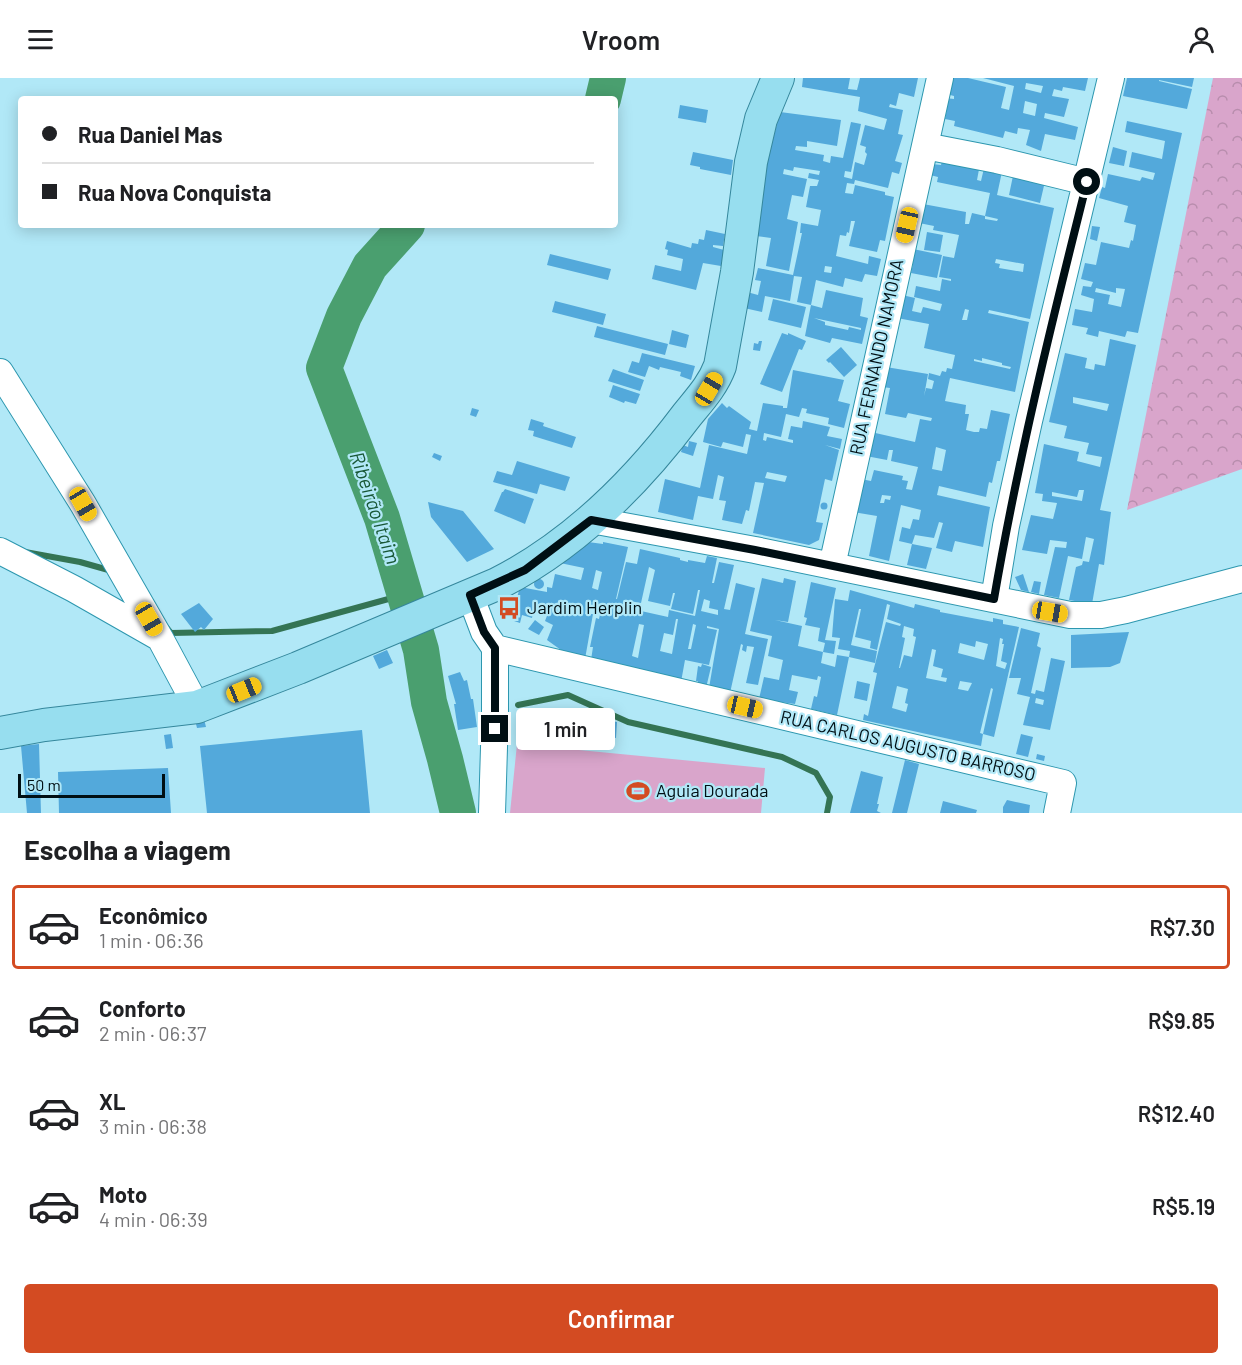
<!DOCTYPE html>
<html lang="pt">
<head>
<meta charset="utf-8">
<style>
	body { margin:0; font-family:Barlow,sans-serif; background:#f6f6f6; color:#202124; height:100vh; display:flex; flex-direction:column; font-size:22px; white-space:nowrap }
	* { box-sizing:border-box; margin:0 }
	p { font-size:20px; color:#757577 }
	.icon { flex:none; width:33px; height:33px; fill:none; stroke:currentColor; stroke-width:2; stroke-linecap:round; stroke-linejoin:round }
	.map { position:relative; height:735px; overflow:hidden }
	.details { display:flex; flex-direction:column; background:#fff; flex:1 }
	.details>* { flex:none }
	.hud { position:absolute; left:18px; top:18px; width:600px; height:132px; border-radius:6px; box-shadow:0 3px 15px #0003; display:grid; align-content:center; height:132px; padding:0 24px; background:#fff }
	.scale { position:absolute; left:18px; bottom:15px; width:147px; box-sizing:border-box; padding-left:6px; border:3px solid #000f14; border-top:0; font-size:16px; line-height:21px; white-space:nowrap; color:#000f14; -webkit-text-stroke:4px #b1e8f7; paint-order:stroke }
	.end { position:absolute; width:27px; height:27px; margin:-14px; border:8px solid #000f14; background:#fff; box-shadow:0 0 0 3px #fff }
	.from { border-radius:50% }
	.bubble { position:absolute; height:42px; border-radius:6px; background:#fff; box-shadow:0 3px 15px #0003; font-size:20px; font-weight:600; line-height:42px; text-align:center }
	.car { position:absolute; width:18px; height:36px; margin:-18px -9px; border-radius:8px; box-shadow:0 0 4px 2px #0007; background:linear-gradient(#f5c518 24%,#345 0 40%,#f5c518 0 76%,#345 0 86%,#f5c518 0) }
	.hud b { display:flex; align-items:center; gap:21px; height:57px; font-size:22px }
	.hud b+b { border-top:2px solid #e0e0e0 }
	.hud i { width:15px; height:15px; background:#202124 }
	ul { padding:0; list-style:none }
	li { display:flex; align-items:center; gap:18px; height:84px; margin:0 12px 9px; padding:0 12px; border:3px solid transparent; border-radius:6px }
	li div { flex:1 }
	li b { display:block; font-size:22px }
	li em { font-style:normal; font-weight:600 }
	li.selected { border-color:#d34b22 }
	li>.icon { width:54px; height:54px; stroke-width:1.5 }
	h2 { padding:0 24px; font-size:27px; line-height:72px }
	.cta { display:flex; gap:12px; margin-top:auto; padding:12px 24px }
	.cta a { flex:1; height:69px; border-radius:6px; background:#d34b22; color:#fff; font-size:24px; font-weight:600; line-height:69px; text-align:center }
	header { display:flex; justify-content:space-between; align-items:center; height:78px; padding:0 24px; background:#fff; font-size:27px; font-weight:600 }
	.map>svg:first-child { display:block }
	.forest { fill:url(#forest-crowns) }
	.park { fill:#d9a5cb }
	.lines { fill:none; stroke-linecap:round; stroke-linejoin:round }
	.stream { stroke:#347454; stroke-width:6 }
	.river { stroke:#4a9f6f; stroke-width:36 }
	.building { fill:#53a9db; fill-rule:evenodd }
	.minor-casing { stroke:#2d97af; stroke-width:28 }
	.major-casing { stroke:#35879c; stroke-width:34 }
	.minor { stroke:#fff; stroke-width:26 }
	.major { stroke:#97deef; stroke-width:32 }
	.route { stroke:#000f14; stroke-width:8 }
	.labels { text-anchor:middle; stroke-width:4.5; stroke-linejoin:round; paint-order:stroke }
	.street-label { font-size:18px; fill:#000f14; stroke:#b1e8f7 }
	.poi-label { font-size:18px; fill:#000f14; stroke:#b1e8f7; text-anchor:start }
	.water-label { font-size:20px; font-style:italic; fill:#185736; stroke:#b1e8f7 }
</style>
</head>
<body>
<header><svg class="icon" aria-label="menu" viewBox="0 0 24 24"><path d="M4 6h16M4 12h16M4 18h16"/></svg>Vroom<svg class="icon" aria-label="person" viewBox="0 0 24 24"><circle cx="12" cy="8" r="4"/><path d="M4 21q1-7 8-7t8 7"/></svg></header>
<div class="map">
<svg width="1242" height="735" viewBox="0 0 1242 735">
	<defs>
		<pattern id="forest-crowns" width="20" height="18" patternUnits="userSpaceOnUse" patternTransform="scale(1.5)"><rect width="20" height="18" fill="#d9a5cb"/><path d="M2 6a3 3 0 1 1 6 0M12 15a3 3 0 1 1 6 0" fill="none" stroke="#b88dad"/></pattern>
	</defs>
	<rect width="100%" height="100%" fill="#b1e8f7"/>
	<path class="forest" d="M1213,0H1242V391L1127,432Z"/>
	<path class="park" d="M517,666L765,690L761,735H510Z"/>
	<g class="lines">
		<path class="stream" d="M25,474L80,484L112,493
			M167,550L171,555L272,553L403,517
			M518,627L568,617L628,644L782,679L816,695L830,719L827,735"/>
		<path class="river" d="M603,21L608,0
			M407,147L370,188L344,238L324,290L382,440L421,572L429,624L445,681L458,735"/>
	</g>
	<path class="building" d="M803,0H850L848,11L857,12L860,0H918L914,19L899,15L896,28L890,26L889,29L903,32L898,56L903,57L895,83L902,85L899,96L892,94L888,110L855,102L854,106L847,105L845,115L853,116L855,107L885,114V117L894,119L885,163L880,162L877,174L849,168L855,143H851L849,155L847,154L846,158L840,157L836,178L868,186L869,178L881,181L877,198L865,196L862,204L845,200L843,209L816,202L811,227L797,224L802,199L794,198L790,223L765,218L762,234L744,230L747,214L758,217L761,203L755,202L758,190L793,197L802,155H800L801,145L818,148L821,132L806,129L810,108H817L819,102L808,100L809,95L819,97L820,93L794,89L793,93L784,91L783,96L807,101L803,119L792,117L787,141L798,144L789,193L766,188L771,160L756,158L766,88L780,34L841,42L837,68L807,63V69L796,68L795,72L824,77L823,83L830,85L831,78L843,80L851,44L861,46L851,94L845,93L844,99L852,101L855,84L864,87L867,76L865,74L866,69L860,67L865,47L884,52L887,41L858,33L860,19L802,9ZM825,188L832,189L831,195L824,194Z
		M950,0H968L1006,9L1001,30L1009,32L1014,8L983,0H1088L1085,13L1063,9L1062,13L1054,11L1052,18L1069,21L1064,39L1045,35L1044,40L1078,49L1075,62L1045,56L1041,73L1026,67L1030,52L1018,50L1017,56L1005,53L1003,60L954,48L955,43L945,41L947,31L942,30L945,20L954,21V18L946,16ZM1026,5L1043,8L1041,15L1025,11ZM1025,23L1037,26L1035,38L1023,35Z
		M1127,0H1194L1192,9L1159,2V3L1192,11L1187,31L1123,18Z
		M680,27L708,32L706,45L678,40Z
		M1127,43L1182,55L1138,255L1127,253L1125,259L1099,253L1098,259L1086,256L1088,250L1072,247L1075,231L1092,234L1094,221L1081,217L1083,208L1091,209L1093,204L1081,201L1085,185L1096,187L1101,164L1129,170L1131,162L1133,163L1136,147L1124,144L1128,128L1099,120L1102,109L1105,110L1108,96L1140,103L1142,99L1153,102L1155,95L1129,89L1132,74L1162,81L1165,63L1125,54ZM1096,210L1116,215V210L1125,211L1121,229L1108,226L1110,217L1095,214Z
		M1113,69L1127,73L1124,88L1109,85Z
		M693,74L733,82L731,97L700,91V89L690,87Z
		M943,78L980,86L977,102L981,103L985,86L1003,89L997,117L1054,130L1030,241L989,232L988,235L1029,244L1015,314L950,300L945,323L966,327L965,336H969L966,352L974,354H979L980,350L987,351L991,332L1010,336L1000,383H997L992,405L989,404L986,419L939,408L937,417L990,429L983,469L955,463L952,474L936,470L943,445L939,444L934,460L915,457L912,466L899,463L902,449L910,451L913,441L919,442L921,432L901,427L889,483L869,478L877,438L853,434L861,401L871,403L874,392L903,398L902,402L908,403L906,411L912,412L918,389L891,383L893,372H889L887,382L866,378L871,354L915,364L920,341L931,343L932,340L908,335L906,340L885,336L890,310L882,309L886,289L928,296L924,318L926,310L932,311L934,303L928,301L929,295L940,298L942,293L946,294L947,290L952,291L955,277L924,270L929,246L897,240L902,217L915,220L912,233L921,235L923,229L940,233L942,226L914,219L916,208L940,213L942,201L951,203V201L939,199L943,178L954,180L959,157L933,152L934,148L919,145L923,126L966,134L965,146H969L972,135L985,138L990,115L937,104L938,99L930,97L932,86L941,87ZM985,138L998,141L997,143L985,141ZM996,181L1024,186L1023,194L999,190L1000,186L995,185ZM965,231L969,232L967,242H962ZM982,280L1002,285V287L1011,289L1010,291L974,283V281L982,283ZM936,369L946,372L942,393L932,391ZM882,417L891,418L890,422L885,421L884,425H880Z
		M1014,93L1046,99L1040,125L1009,117Z
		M1092,148L1100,149L1097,163L1090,161Z
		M706,152L725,156L723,168L713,167V169L724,172L721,188L703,185L696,212L652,201L655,187L681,193L683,181L667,177L668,172L665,171L667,163L691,170L692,165L698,166L699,161L704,162Z
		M927,154L943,157L940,174L924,172Z
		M913,171L942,177L937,200L911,195L913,186L910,185Z
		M550,176L611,191L608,202L547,187Z
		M826,212L863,220L860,238L868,240L862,266L832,260L830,265L805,258L811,227L822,230ZM814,240L861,250V252L849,249L848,252L825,247V244Z
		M773,221L806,229L801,250L768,242Z
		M555,223L606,236L603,247L552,234Z
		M597,248L668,266L665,277L594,259Z
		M672,252L689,257L686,270L669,266Z
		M782,255L788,257V255L806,263L802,272L799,271L782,314L760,306Z
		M1110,261L1136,267L1100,432L1111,434L1104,487L1099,486L1092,526L1069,522L1076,489L1082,487L1083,483L1089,484L1094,461L1086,459L1082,481L1068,478L1059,520L1044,517L1055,469L1066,470L1067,464L1050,462L1047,476L1022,472L1031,437L1053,441L1057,425L1042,423L1043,416L1035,415L1044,366L1079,374L1077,383L1100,389L1102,379L1086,376L1089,365L1064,360L1067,348L1049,344L1065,275L1087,280L1085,290L1094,292L1095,286L1105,288ZM1073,319L1109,326L1107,333L1073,325ZM1079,412H1084L1082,423L1052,418V414L1077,419Z
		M759,263H762L760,273L753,272L754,265L758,266Z
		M841,269L857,287L844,299L830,284L829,285L826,282Z
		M642,275L695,288L691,302L680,298L681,294L660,289L659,292L649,288L645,299L628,294L632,283L639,285Z
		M613,291L644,302L640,313L608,303Z
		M793,292L844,302L838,323L850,326L844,350L828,346L829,340L806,335L807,331L802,330L799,339L786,336L781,359L764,355L763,362L766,363L767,359L793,365V362L788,361L791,348L802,350L803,343L830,349L827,358L842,361L840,371L825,367L839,372L832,403L825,401L816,444L823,445L819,462L809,467L753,455L764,405L755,404L749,433L746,432L742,446L722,442L726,423L719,422L724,399L718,397L713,421L698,418L693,442L658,434L665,401L700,410L709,367L747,376L751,357L746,356L743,369L723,364L721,369L703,364L708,341L722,325L727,330L729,328L751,344L749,351L757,353L763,325L783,328V330H787ZM767,394L787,398L785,404L765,400Z
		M613,307L640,316L636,326L625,323L624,325L609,319Z
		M472,330L479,332L476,339L470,337Z
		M531,341L544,345L543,348L576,359L572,370L533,358L534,353L528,352Z
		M689,363L697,365L693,378L681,374L683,367L688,369Z
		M434,375L442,378L440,383L432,379Z
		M517,383L570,399L565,413L540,406L537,416L493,404L497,393L512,397Z
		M505,411L534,421L525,446L494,433L502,414H503Z
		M428,424L463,433L494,471L467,484L431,439Z
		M820.5 428a3.5 3.5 0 1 1 7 0a3.5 3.5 0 1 1-7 0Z
		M588,464L603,466V464L628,469L616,521H617L626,484L637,486L640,471L680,480V482L688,484V482L705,485L707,478L717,480L712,505H714L719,484L734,487L724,531L730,532L736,505L755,510L745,556L768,561L758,607L746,605L754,569L747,568L746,574L742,572L743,567L741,566L730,615L709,610L719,551L707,548V550L717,552L709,587L685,582L681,604L591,582L593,569H590L596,540L599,541L601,532L587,529L585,536H593L585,581L568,577L547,562L553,547L545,543L550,530L534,527L532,540L522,537L520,545L514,543L518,536L520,524L516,523L520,509L547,514V509L552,510L555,496L581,502L584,490L560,485L581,467L587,466ZM649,489L655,492L648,523L670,528L673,515H675L671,531L693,536L698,512H700L695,538L669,532L668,539L623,529L624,522L641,525ZM596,492L602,494L598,512L592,510ZM704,521L710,523L709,530L718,532V537L701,533ZM676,541H678L672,576L660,573L664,555L673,557ZM639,546L644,547L638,580L632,578ZM693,546L696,547L691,571H688Z
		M912,466L932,470L926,491L907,487Z
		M1023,496L1029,514L1021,512L1015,499Z
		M762,500L783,505L784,500L796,503L788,544L775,542L802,548L798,568L823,574L821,585L835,589L837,577L849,579L850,573L838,571L840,560L832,559L835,521L848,523L850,512L914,530L915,526L940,532V534L993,544V540L1003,542V546L1019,549L994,659L983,656L981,668L863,642L864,636L868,638L877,595L873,594L886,544L900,548L901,546L887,541L890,527L887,526L877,572L870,570L871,563L855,559L861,531H859L851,567L877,573L875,585L849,579L837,637L811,631L814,618L817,619L821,599L818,598L817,602L792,597L789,612L798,614L795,626L759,621L764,599L779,602L783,582L768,578L772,558L750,553ZM904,548L914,551L913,558L916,559L912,579L904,577L900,590H899L905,560L902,559ZM1000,560L1003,561L1002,566H1004L1001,583L1007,585L1005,591L996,588ZM976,563L988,566L984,582L958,575L960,565L975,569ZM932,571L936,572L933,588L943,591L941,599L947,600L946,604L926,600ZM960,603L972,605L968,613L958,611ZM897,608L908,611L905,625L908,626L906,634L892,630ZM991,610L993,611L983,656L980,655Z
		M534 506a5 5 0 1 1 10 0a5 5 0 1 1-10 0Z
		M1034,503L1041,504L1039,516L1031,514Z
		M811,504L836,510L825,562L836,563L834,576L823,574L825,565L818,563L820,550L805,547L807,540L804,539Z
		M199,525L213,541L204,552L201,549L195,554L181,536Z
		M535,542L544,549L539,557L528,551Z
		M1021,550L1040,555L1037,568L1041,570L1031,615L1035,616L1036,612L1044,614L1051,580L1065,583L1050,652L1023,647L1030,619L1017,616L1021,600H1009ZM1036,620L1044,622L1043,627L1035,625Z
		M1129,554L1120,585L1110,589L1071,590V557Z
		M387,572L393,585L379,591L373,578Z
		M702,586L711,589L706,610L697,608L698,603H696L698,588L701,589Z
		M460,594L464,603L467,602L471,621H473L477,649L458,652L454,626H456L448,598Z
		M857,603L870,606L867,623L854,620Z
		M576,638L617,644L616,660L575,654L574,659L561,658L563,643L576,644Z
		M204,641L206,649L197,650L195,642Z
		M362,652L370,735H207L200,668Z
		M171,656L173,670L166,671L164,657Z
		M1021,656L1033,659L1028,679L1016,676Z
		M39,666L41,735H27L21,668Z
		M1037,676L1045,678L1044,683L1036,681Z
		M905,682L919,686L907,735H892Z
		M168,690L171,735H59L58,694Z
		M861,693L883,699L877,726H879L877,733L881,735H850Z
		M1007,722L1030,727L1029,735H1003V729Z
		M943,723L977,732L976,735H940Z"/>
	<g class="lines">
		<g class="minor-casing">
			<path id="minor" d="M925,68L997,82L1087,104
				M0,294L83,426L160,560
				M591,442L755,472L1070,537H1101L1126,532L1242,501
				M0,473L74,511L160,560L197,629
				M832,488L940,0
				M470,517L484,554L495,570L1063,705L1057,735
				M994,521L1006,448L1029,343L1111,0
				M492,735L495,637V570"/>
		</g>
		<g class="major-casing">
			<path id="major" d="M0,655L44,647L197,629L298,590L497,506C574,467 636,405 687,337C700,321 713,307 720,288L737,194L751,84L761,41L778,0"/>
		</g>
		<use href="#minor" class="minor"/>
		<use href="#major" class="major"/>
	</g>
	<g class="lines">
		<path class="route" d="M495,651V570L484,554L470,517L525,492L591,442L755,472L994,521C1018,381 1052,243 1087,104"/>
	</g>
	<defs>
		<g id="bus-bare" transform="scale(1.8)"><path d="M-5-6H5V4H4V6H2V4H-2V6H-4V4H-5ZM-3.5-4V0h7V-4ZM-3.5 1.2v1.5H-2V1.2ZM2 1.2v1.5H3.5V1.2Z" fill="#d34b22" stroke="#b1e8f7" stroke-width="2.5" paint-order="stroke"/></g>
		<g id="stadium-bare" transform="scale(1.8)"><path d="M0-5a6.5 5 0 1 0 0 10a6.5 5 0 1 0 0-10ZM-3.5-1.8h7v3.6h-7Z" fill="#d34b22" stroke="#b1e8f7" stroke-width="2.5" paint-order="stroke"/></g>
	</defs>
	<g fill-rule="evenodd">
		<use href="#bus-bare" x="509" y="530"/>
		<use href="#stadium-bare" x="638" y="713"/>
	</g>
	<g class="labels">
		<g class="street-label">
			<text transform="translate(877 279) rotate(-78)" y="6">RUA FERNANDO NAMORA</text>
			<text transform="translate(908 668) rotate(13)" y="6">RUA CARLOS AUGUSTO BARROSO</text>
		</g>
		<g class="poi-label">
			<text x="527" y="536">Jardim Herplin</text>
			<text x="656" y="719">Aguia Dourada</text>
		</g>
		<g class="water-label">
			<text transform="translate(375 430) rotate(71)" y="7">Ribeirão Itaim</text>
		</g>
	</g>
</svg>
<div class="scale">50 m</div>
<i class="end from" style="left:1087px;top:104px"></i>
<i class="end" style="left:495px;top:651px"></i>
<div class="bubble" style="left:516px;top:630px;width:99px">1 min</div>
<i class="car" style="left:907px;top:147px;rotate:193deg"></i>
<i class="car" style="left:709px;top:311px;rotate:31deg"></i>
<i class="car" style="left:83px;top:426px;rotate:150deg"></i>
<i class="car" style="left:1050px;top:534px;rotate:100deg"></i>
<i class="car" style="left:149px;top:541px;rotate:150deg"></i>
<i class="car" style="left:244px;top:612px;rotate:68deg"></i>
<i class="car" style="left:745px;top:629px;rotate:103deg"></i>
<div class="hud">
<b><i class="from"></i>Rua Daniel Mas</b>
<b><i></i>Rua Nova Conquista</b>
</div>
</div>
<section class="details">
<h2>Escolha a viagem</h2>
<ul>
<li class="selected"><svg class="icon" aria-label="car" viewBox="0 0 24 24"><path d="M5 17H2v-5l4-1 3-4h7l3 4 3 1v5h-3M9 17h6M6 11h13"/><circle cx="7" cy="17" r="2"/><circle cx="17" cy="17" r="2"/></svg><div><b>Econômico</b><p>1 min · 06:36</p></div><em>R$7.30</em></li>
<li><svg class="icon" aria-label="car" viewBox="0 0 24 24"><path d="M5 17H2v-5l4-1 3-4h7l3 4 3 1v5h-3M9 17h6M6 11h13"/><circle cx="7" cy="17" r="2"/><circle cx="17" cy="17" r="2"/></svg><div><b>Conforto</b><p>2 min · 06:37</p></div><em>R$9.85</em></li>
<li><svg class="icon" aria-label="car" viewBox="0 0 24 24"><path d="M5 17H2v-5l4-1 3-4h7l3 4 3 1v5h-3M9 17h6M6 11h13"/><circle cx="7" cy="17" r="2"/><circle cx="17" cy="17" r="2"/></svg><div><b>XL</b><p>3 min · 06:38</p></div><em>R$12.40</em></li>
<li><svg class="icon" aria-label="car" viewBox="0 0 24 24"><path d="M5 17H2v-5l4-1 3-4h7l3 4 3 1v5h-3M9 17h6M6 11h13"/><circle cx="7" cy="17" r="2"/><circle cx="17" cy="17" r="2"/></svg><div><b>Moto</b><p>4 min · 06:39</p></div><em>R$5.19</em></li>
</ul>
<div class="cta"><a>Confirmar</a></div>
</section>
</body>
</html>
